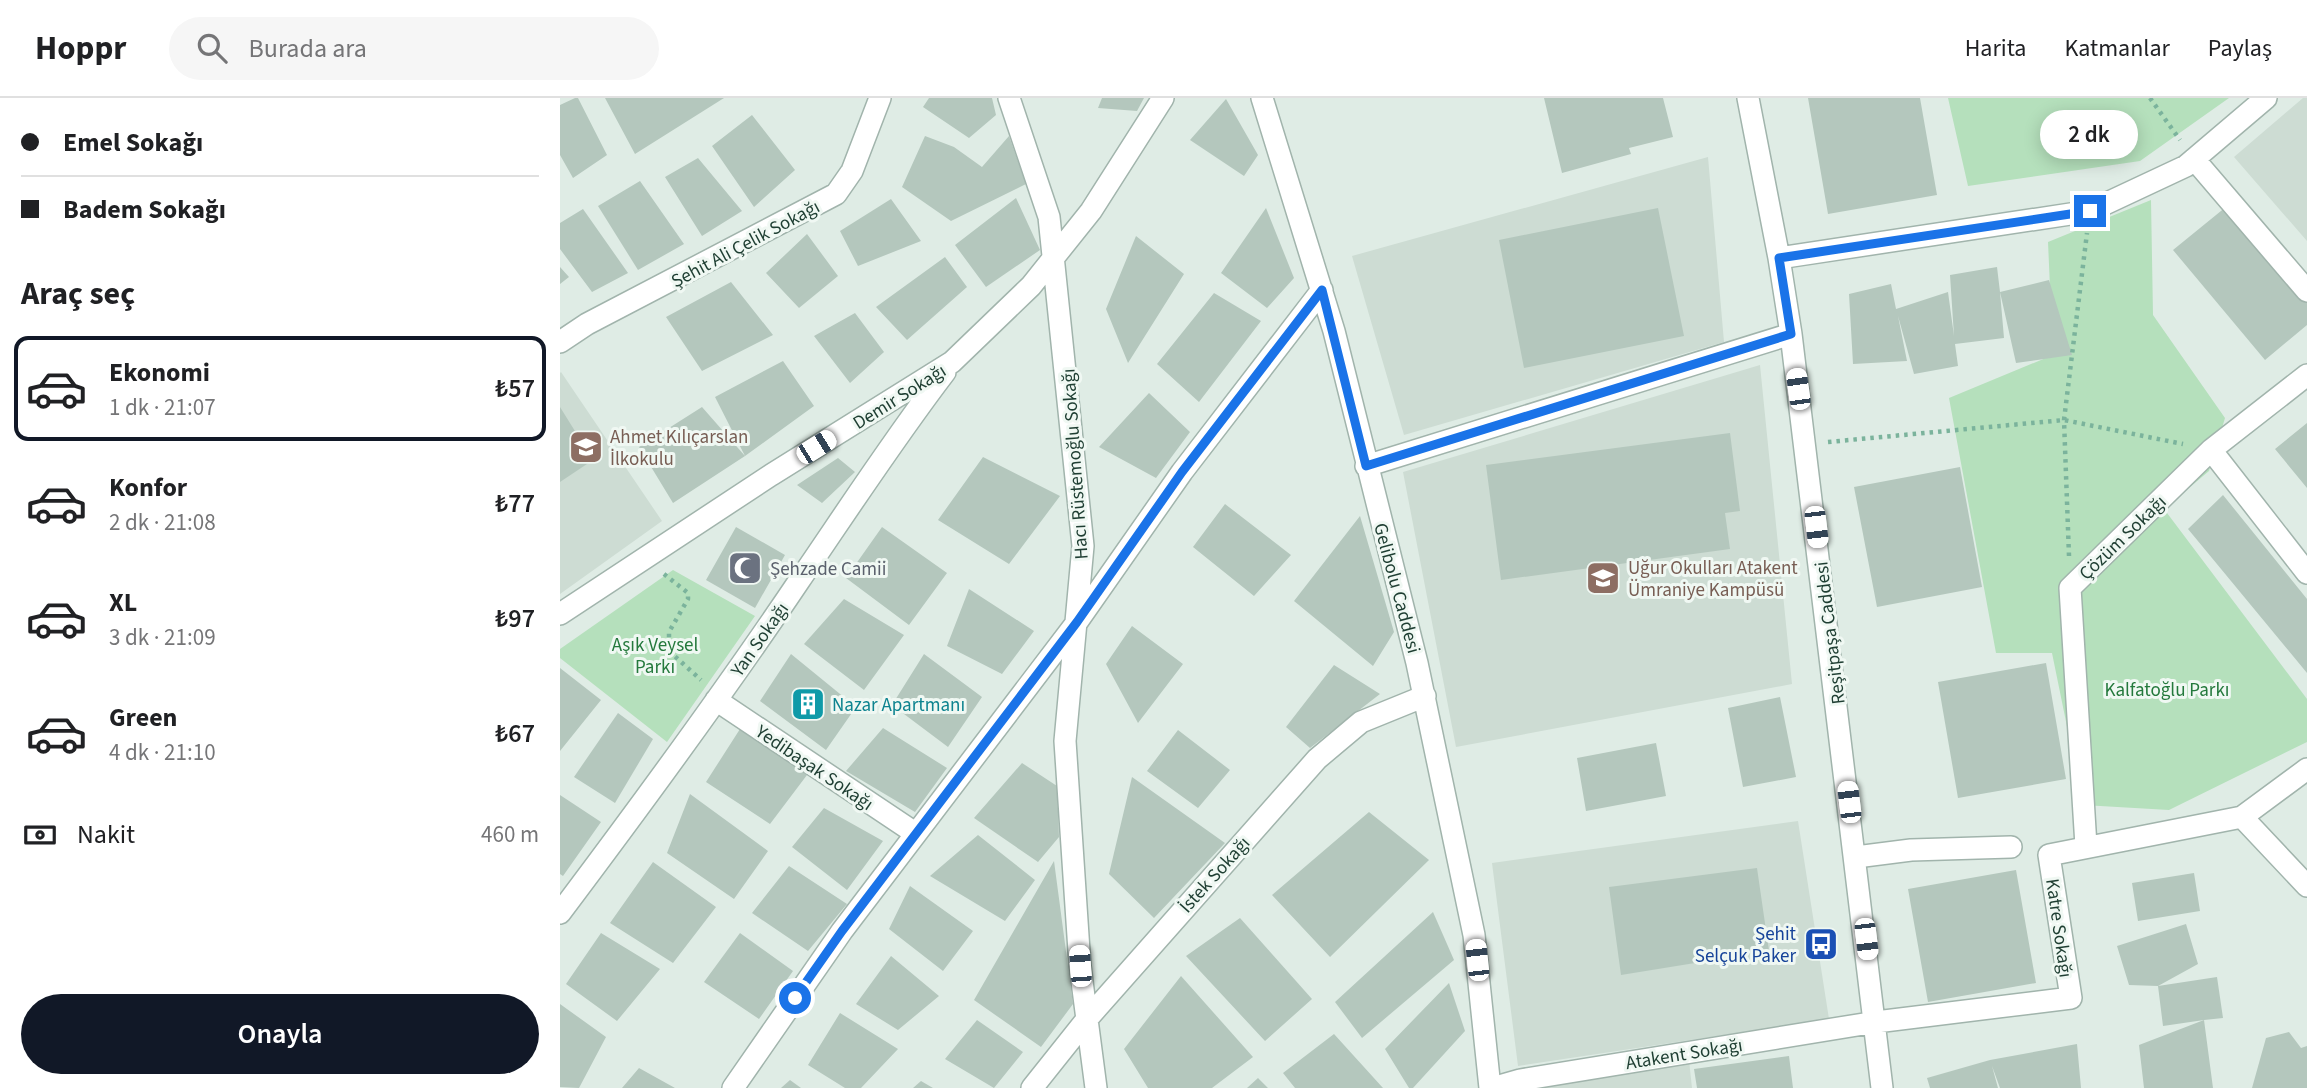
<!DOCTYPE html>
<html lang="tr">
<head>
<meta charset="utf-8">
<style>
	body { margin:0; font-family:"Source Sans 3",sans-serif; background:#f6f6f6; color:#202124; height:100vh; display:flex; flex-direction:column; font-size:26px; white-space:nowrap }
	* { box-sizing:border-box; margin:0 }
	p { font-size:23px; color:#757577 }
	.icon { flex:none; width:38px; height:38px; fill:none; stroke:currentColor; stroke-width:2; stroke-linecap:round; stroke-linejoin:round }
	.map { position:relative; flex:1; overflow:hidden }
	.sheet { display:flex; flex-direction:column; background:#fff; width:560px }
	.sheet>* { flex:none }
	.top-card { display:grid; align-content:center; height:154px; padding:0 21px; background:#fff }
	.end { position:absolute; width:32px; height:32px; margin:-16px; border:9px solid #1a73e8; background:#fff; box-shadow:0 0 0 4px #fff }
	.from { border-radius:50% }
	.bubble { position:absolute; height:49px; border-radius:24px; background:#fff; box-shadow:0 4px 18px #0003; font-size:23px; font-weight:600; line-height:49px; text-align:center }
	.car { position:absolute; width:21px; height:42px; margin:-21px -10px; border-radius:9px; box-shadow:0 0 5px 2px #0007; background:linear-gradient(#fff 24%,#345 0 40%,#fff 0 76%,#345 0 86%,#fff 0) }
	.top-card b { display:flex; align-items:center; gap:24px; height:66px; font-size:26px }
	.top-card b+b { border-top:2px solid #e0e0e0 }
	.top-card i { width:18px; height:18px; background:#202124 }
	ul { padding:0; list-style:none }
	li { display:flex; align-items:center; gap:21px; height:105px; margin:0 14px 10px; padding:0 7px; border:4px solid transparent; border-radius:14px }
	li div { flex:1 }
	li b { display:block; font-size:26px }
	li em { font-style:normal; font-weight:600 }
	li.active { border-color:#111827 }
	li>.icon { width:63px; height:63px; stroke-width:1.5 }
	h2 { padding:0 21px; font-size:32px; line-height:84px }
	.pay { display:flex; align-items:center; gap:18px; height:77px; padding:0 21px; font-size:26px }
	.pay p { margin-inline-start:auto }
	.button { display:flex; gap:14px; margin-top:auto; padding:14px 21px }
	.button a { flex:1; height:80px; border-radius:42px; background:#111827; color:#fff; font-size:28px; font-weight:600; line-height:80px; text-align:center }
	header { display:flex; align-items:center; gap:42px; box-sizing:border-box; height:98px; padding:0 35px; background:#fff; border-bottom:2px solid #e0e0e0 }
	header strong { font-size:33px }
	nav { display:flex; gap:38px; margin-inline-start:auto; font-size:24px }
	.search { width:490px; height:63px; background:#f6f6f6; display:flex; align-items:center; gap:18px; box-sizing:border-box; padding:0 24px; border-radius:38px; color:#757577; font-size:26px }
	main { display:flex; flex:1; min-height:0 }
	.map>svg:first-child { display:block }
	.built { fill:#cddcd3 }
	.green { fill:#b5e0bc }
	.building { fill:#b4c7bd }
	.lines { fill:none; stroke-linecap:round; stroke-linejoin:round }
	.minor-casing { stroke:#a1b4ac; stroke-width:24 }
	.path { stroke:#7bb39c; stroke-width:4.5; stroke-dasharray:3.5 5; stroke-linecap:butt }
	.minor { stroke:#fff; stroke-width:21 }
	.route { stroke:#1a73e8; stroke-width:9 }
	.labels { text-anchor:middle; stroke-width:6; stroke-linejoin:round; paint-order:stroke }
	.street-label { font-size:19px; fill:#1e3e32; stroke:#f0f8f3 }
	.education-label { font-size:19px; fill:#785e54; stroke:#f0f8f3; text-anchor:start }
	.worship-label { font-size:19px; fill:#5b616d; stroke:#f0f8f3; text-anchor:start }
	.park-label { font-size:19px; fill:#24793c; stroke:#f0f8f3 }
	.culture-label { font-size:19px; fill:#0d838f; stroke:#f0f8f3; text-anchor:start }
	.transit-label { font-size:19px; fill:#164399; stroke:#f0f8f3; text-anchor:end }
</style>
</head>
<body>
<header>
<strong>Hoppr</strong>
<div class="search"><svg class="icon" aria-label="search" viewBox="0 0 24 24"><circle cx="10" cy="10" r="6"/><path d="M15 15l6 6"/></svg>Burada ara</div>
<nav><a>Harita</a><a>Katmanlar</a><a>Paylaş</a></nav>
</header>
<main>
<section class="sheet">
<div class="top-card">
<b><i class="from"></i>Emel Sokağı</b>
<b><i></i>Badem Sokağı</b>
</div>
<h2>Araç seç</h2>
<ul>
<li class="active"><svg class="icon" aria-label="car" viewBox="0 0 24 24"><path d="M5 17H2v-5l4-1 3-4h7l3 4 3 1v5h-3M9 17h6M6 11h13"/><circle cx="7" cy="17" r="2"/><circle cx="17" cy="17" r="2"/></svg><div><b>Ekonomi</b><p>1 dk · 21:07</p></div><em>₺57</em></li>
<li><svg class="icon" aria-label="car" viewBox="0 0 24 24"><path d="M5 17H2v-5l4-1 3-4h7l3 4 3 1v5h-3M9 17h6M6 11h13"/><circle cx="7" cy="17" r="2"/><circle cx="17" cy="17" r="2"/></svg><div><b>Konfor</b><p>2 dk · 21:08</p></div><em>₺77</em></li>
<li><svg class="icon" aria-label="car" viewBox="0 0 24 24"><path d="M5 17H2v-5l4-1 3-4h7l3 4 3 1v5h-3M9 17h6M6 11h13"/><circle cx="7" cy="17" r="2"/><circle cx="17" cy="17" r="2"/></svg><div><b>XL</b><p>3 dk · 21:09</p></div><em>₺97</em></li>
<li><svg class="icon" aria-label="car" viewBox="0 0 24 24"><path d="M5 17H2v-5l4-1 3-4h7l3 4 3 1v5h-3M9 17h6M6 11h13"/><circle cx="7" cy="17" r="2"/><circle cx="17" cy="17" r="2"/></svg><div><b>Green</b><p>4 dk · 21:10</p></div><em>₺67</em></li>
</ul>
<div class="pay"><svg class="icon" aria-label="cash" viewBox="0 0 24 24"><path d="M3 7h18v10H3z"/><circle cx="12" cy="12" r="2"/></svg>Nakit<p>460 m</p></div>
<div class="button"><a>Onayla</a></div>
</section>
<div class="map">
<svg width="1747" height="990" viewBox="0 0 1747 990">
	<rect width="100%" height="100%" fill="#dfece5"/>
	<path class="built" d="M1743,0H1747V143L1674,59Z
		M1148,59L1164,244L844,337L792,158Z
		M1200,267L1232,586L896,649L843,374Z
		M1,274L102,423L0,496V275Z
		M1238,723L1269,921L958,968L932,765Z
		M1129,962L1132,990H962Z"/>
	<path class="green" d="M1388,0H1669L1580,63L1408,88Z
		M1591,102L1593,217L1665,320L1649,373L1604,411L1747,601V644L1609,712L1523,707L1492,555H1436L1389,300L1493,257L1488,144Z
		M113,472L195,518L107,644L0,560V551Z"/>
	<path class="building" d="M15,0H18L47,57L13,80L0,57V7Z
		M45,0H164L75,56Z
		M369,0H432L436,17L409,40L363,9Z
		M542,0H584L577,13L538,10Z
		M984,0H1103L1113,39L1069,50L1071,56L1002,75Z
		M1248,0H1360L1377,97L1268,116Z
		M666,1L698,57L684,78L630,42Z
		M192,17L235,72L194,109L152,48Z
		M365,38L394,49L422,69L449,38L466,86L391,123L342,89Z
		M138,60L182,113L142,138L105,79Z
		M80,83L124,146L78,172L38,108Z
		M456,100L480,152L426,189L395,147Z
		M331,101L361,143L298,168L280,133Z
		M1672,104L1747,193V227L1705,262L1613,152Z
		M706,110L734,180L707,210L661,175Z
		M1098,110L1124,238L964,270L939,142Z
		M23,111L68,175L32,194L0,151V125Z
		M247,136L278,178L239,210L206,175Z
		M576,138L624,176L568,265L546,211Z
		M385,159L407,189L347,242L316,209Z
		M0,169L9,179L0,186Z
		M1437,169L1440,194L1489,182L1512,257L1456,265L1440,194L1444,240L1395,246L1398,268L1354,276L1338,218L1347,263L1293,266L1289,196L1331,186L1336,211L1388,194L1394,238L1390,177Z
		M171,184L213,237L142,273L106,219Z
		M654,195L701,223L639,304L597,266Z
		M295,215L324,254L290,285L254,238Z
		M223,263L254,308L185,358L113,405L79,349L142,309L185,358L155,299Z
		M589,295L630,334L596,380L539,349Z
		M0,309L33,362L0,384Z
		M1747,325V390L1715,351Z
		M1170,335L1180,413L1165,415L1170,451L941,482L926,367Z
		M423,359L500,398L449,466L378,422Z
		M278,360L295,374L262,405L237,387Z
		M1400,369L1422,489L1317,509L1294,389Z
		M1663,397L1747,501V575L1628,431Z
		M665,406L731,457L694,498L633,449Z
		M800,418L834,534L813,568L734,503Z
		M176,429L225,457L195,510L146,482Z
		M322,429L387,475L349,527L286,480Z
		M409,491L474,533L442,576L387,548Z
		M284,501L344,537L304,592L244,546Z
		M572,528L623,566L578,625L546,566Z
		M231,556L296,609L266,652L200,603Z
		M364,556L422,599L388,649L332,607Z
		M1486,565L1506,681L1398,700L1378,584Z
		M774,567L820,596L750,650L726,629Z
		M0,570L41,602L0,653Z
		M1220,599L1236,679L1183,689L1168,610Z
		M58,615L93,641L55,705L14,679Z
		M323,630L387,670L355,714L286,673Z
		M180,631L247,677L210,726L146,684Z
		M618,632L670,672L638,710L587,673Z
		M1096,645L1106,698L1026,713L1017,660Z
		M462,665L497,688L499,739L478,764L414,720Z
		M572,679L665,745L594,820L549,776Z
		M130,696L208,753L174,801L107,755Z
		M0,697L41,724L3,778L0,776Z
		M264,710L323,743L287,792L232,749Z
		M809,714L869,762L770,859L712,797Z
		M418,737L475,782L445,823L370,778Z
		M494,763L513,906L481,949L414,902Z
		M93,764L156,809L113,865L50,825Z
		M229,768L287,806L248,853L192,815Z
		M1197,770L1209,853L1061,877L1049,789Z
		M1456,772L1476,885L1368,904L1348,791Z
		M1634,775L1640,813L1578,823L1572,785Z
		M350,788L413,833L383,873L329,831Z
		M873,814L894,862L802,940L775,904Z
		M680,820L752,901L705,943L626,858Z
		M1626,826L1638,866L1598,888L1657,879L1663,920L1644,922L1653,990H1584L1579,947L1644,922L1603,928L1598,888L1569,887L1557,848Z
		M41,835L100,871L57,923L6,886Z
		M180,835L233,873L199,921L144,884Z
		M331,858L379,898L338,932L296,906Z
		M621,878L693,959L652,990H588L564,951Z
		M889,885L905,933L853,990H849L825,951Z
		M0,906L46,939L19,990L0,989Z
		M280,915L338,951L301,990H285L248,967Z
		M417,922L463,954L434,990L385,961Z
		M1729,934L1741,950L1747,948V990H1692L1706,940Z
		M774,936L823,990H735L723,975Z
		M1517,946L1521,990H1440L1432,968L1438,990H1370L1367,980L1430,962Z
		M1229,958L1233,990H1137L1134,971Z
		M79,970L115,990H62Z
		M698,980L708,990H687Z
		M230,982L241,990H221Z
		M361,983L373,990H353Z"/>
	<g class="lines">
		<g class="minor-casing">
			<path id="minor" d="M449,0L489,119L523,448L505,643L520,868L536,990
				M702,0L774,233L857,565L914,837L930,990
				M1188,0L1219,160L1231,236L1322,990
				M1634,61L1747,193
				M1219,160L1530,113L1626,68L1706,0
				M0,244L27,226L276,96L292,73L320,0
				M1651,352L1747,475
				M806,368L1231,236
				M0,516L211,377L392,264L471,188L531,113L603,0
				M156,602L355,735
				M1682,719L1747,788
				M1526,748L1510,490L1651,352L1747,277
				M1296,759L1351,752L1451,749
				M0,815C82,706 163,596 239,483C287,413 333,342 385,274
				M173,990L282,833L517,524L622,374L762,192
				M472,990L527,921L757,661L801,624L865,598
				M932,990L960,982L1316,924L1511,900L1489,757L1682,719L1747,671"/>
		</g>
		<path class="path" d="M1590,0L1620,42
			M1268,344L1504,322L1623,346
			M1509,458L1504,322L1527,135
			M104,476L128,495V501L109,534V553L141,582"/>
		<use href="#minor" class="minor"/>
	</g>
	<g class="lines">
		<path class="route" d="M235,900L282,833L517,524L622,374L762,192L806,368L1231,236L1219,160L1530,113"/>
	</g>
	<defs>
		<g id="school-square" transform="scale(1.75)"><rect x="-9" y="-9" width="18" height="18" rx="4" fill="#8d6e63" stroke="#f0f8f3"/><path d="M0-5L7-2L0 1L-7-2ZM-4 1L0 2.5L4 1V4Q0 6-4 4Z" fill="#fff"/></g>
		<g id="mosque-square" transform="scale(1.75)"><rect x="-9" y="-9" width="18" height="18" rx="4" fill="#6b7280" stroke="#f0f8f3"/><path d="M3.5-4.9A6 6 0 1 0 3.5 4.9A5 5 0 1 1 3.5-4.9Z" fill="#fff"/></g>
		<g id="building-square" transform="scale(1.75)"><rect x="-9" y="-9" width="18" height="18" rx="4" fill="#0f9aa8" stroke="#f0f8f3"/><path d="M-4-6H4V6H1V3H-1V6H-4ZM-2.5-4.3h1.7v1.8h-1.7ZM.8-4.3h1.7v1.8H.8ZM-2.5-1h1.7V.8h-1.7ZM.8-1h1.7V.8H.8Z" fill="#fff"/></g>
		<g id="bus-square" transform="scale(1.75)"><rect x="-9" y="-9" width="18" height="18" rx="4" fill="#1a4fb4" stroke="#f0f8f3"/><path d="M-5-6H5V4H4V6H2V4H-2V6H-4V4H-5ZM-3.5-4V0h7V-4ZM-3.5 1.2v1.5H-2V1.2ZM2 1.2v1.5H3.5V1.2Z" fill="#fff"/></g>
	</defs>
	<g fill-rule="evenodd">
		<use href="#school-square" x="26" y="349"/>
		<use href="#mosque-square" x="185" y="470"/>
		<use href="#school-square" x="1043" y="480"/>
		<use href="#building-square" x="248" y="606"/>
		<use href="#bus-square" x="1261" y="846"/>
	</g>
	<g class="labels">
		<g class="street-label">
			<text transform="translate(185 145) rotate(-28)" y="7">Şehit Ali Çelik Sokağı</text>
			<text transform="translate(339 298) rotate(-32)" y="7">Demir Sokağı</text>
			<text transform="translate(514 366) rotate(-94)" y="7">Hacı Rüstemoğlu Sokağı</text>
			<text transform="translate(1562 439) rotate(-44)" y="7">Çözüm Sokağı</text>
			<text transform="translate(838 490) rotate(75)" y="7">Gelibolu Caddesi</text>
			<text transform="translate(1269 535) rotate(-97)" y="7">Reşitpaşa Caddesi</text>
			<text transform="translate(199 541) rotate(-55)" y="7">Yan Sokağı</text>
			<text transform="translate(255 669) rotate(34)" y="7">Yedibaşak Sokağı</text>
			<text transform="translate(654 776) rotate(-48)" y="7">İstek Sokağı</text>
			<text transform="translate(1500 830) rotate(82)" y="7">Katre Sokağı</text>
			<text transform="translate(1124 955) rotate(-9)" y="7">Atakent Sokağı</text>
		</g>
		<g class="education-label">
			<text x="50" y="345">Ahmet Kılıçarslan<tspan x="50" dy="22">İlkokulu</tspan></text>
			<text x="1068" y="476">Uğur Okulları Atakent<tspan x="1068" dy="22">Ümraniye Kampüsü</tspan></text>
		</g>
		<g class="worship-label">
			<text x="210" y="477">Şehzade Camii</text>
		</g>
		<g class="park-label">
			<text x="95" y="553">Aşık Veysel<tspan x="95" dy="22">Parkı</tspan></text>
			<text x="1607" y="598">Kalfatoğlu Parkı</text>
		</g>
		<g class="culture-label">
			<text x="272" y="613">Nazar Apartmanı</text>
		</g>
		<g class="transit-label">
			<text x="1236" y="842">Şehit<tspan x="1236" dy="22">Selçuk Paker</tspan></text>
		</g>
	</g>
</svg>
<i class="end from" style="left:235px;top:900px"></i>
<i class="end" style="left:1530px;top:113px"></i>
<div class="bubble" style="left:1480px;top:12px;width:98px">2 dk</div>
<i class="car" style="left:1238px;top:291px;rotate:352deg"></i>
<i class="car" style="left:256px;top:349px;rotate:58deg"></i>
<i class="car" style="left:1256px;top:429px;rotate:173deg"></i>
<i class="car" style="left:1289px;top:704px;rotate:353deg"></i>
<i class="car" style="left:1306px;top:841px;rotate:173deg"></i>
<i class="car" style="left:917px;top:862px;rotate:354deg"></i>
<i class="car" style="left:520px;top:868px;rotate:356deg"></i>
</div>
</main>
</body>
</html>
